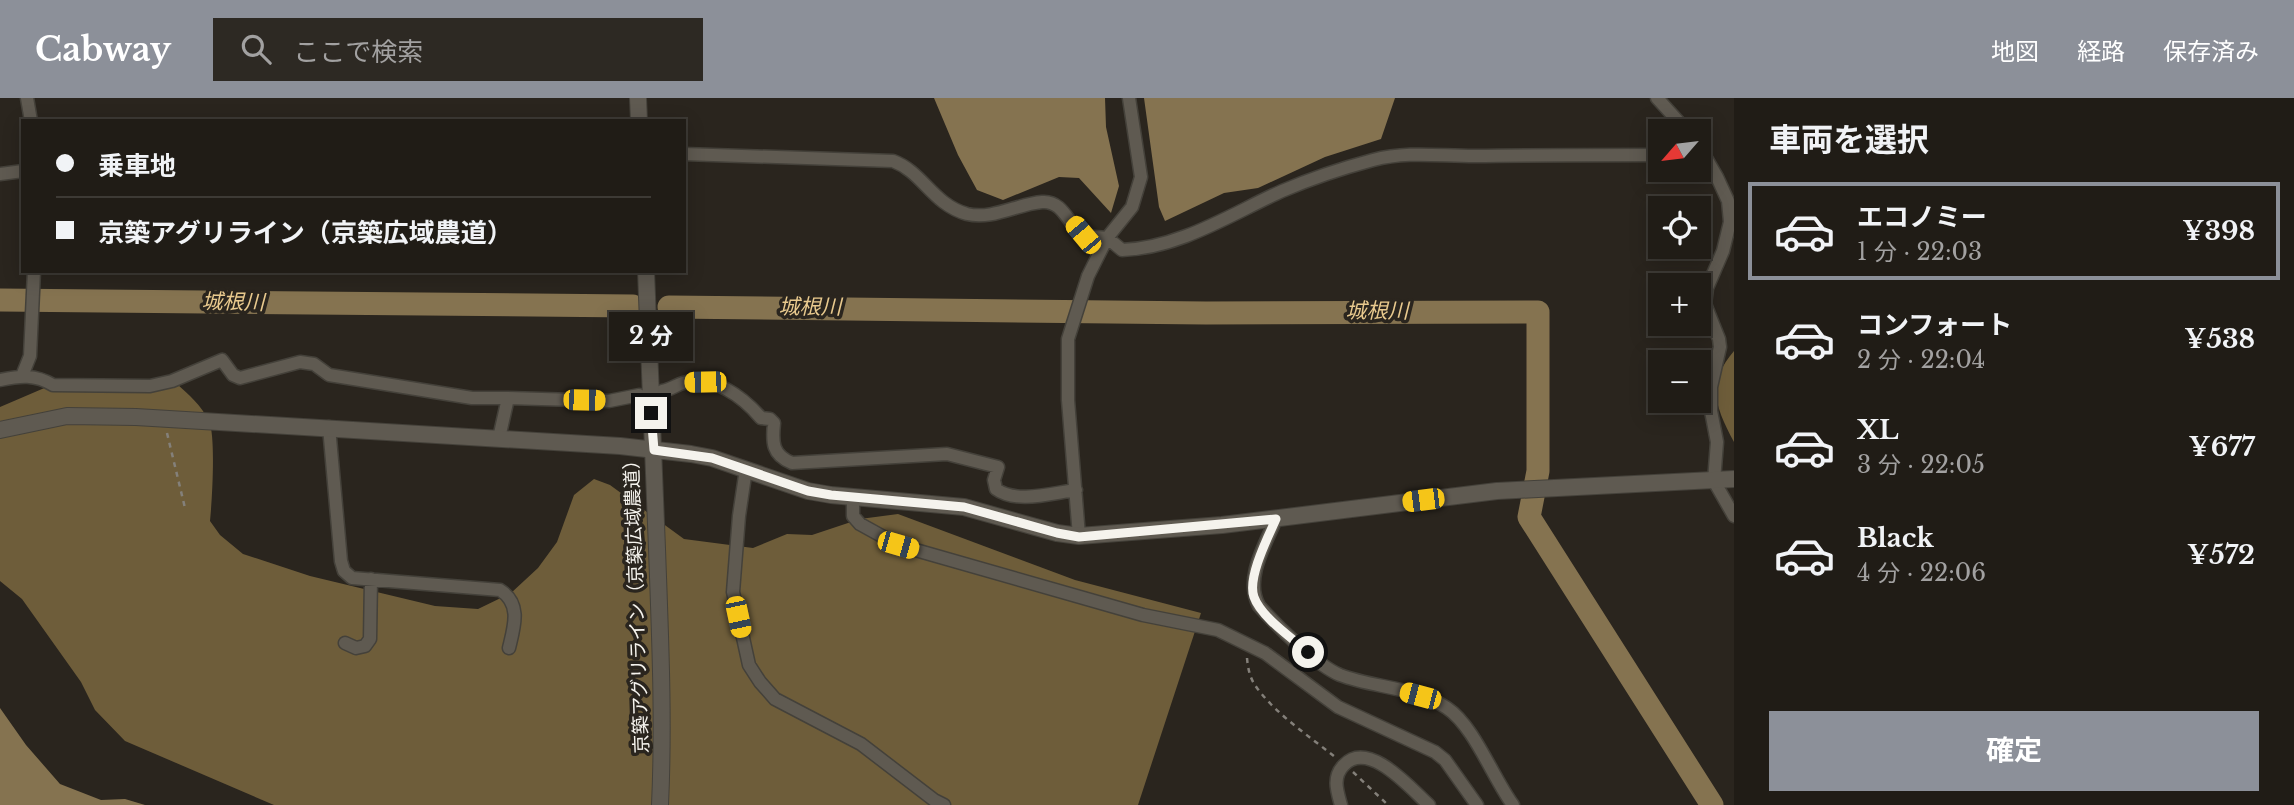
<!DOCTYPE html>
<html lang="ja">
<head>
<meta charset="utf-8">
<style>
	body { margin:0; font-family:"Libre Baskerville","Noto Sans JP",serif; background:#2d2923; color:#f1f3f6; height:100vh; display:flex; flex-direction:column; font-size:26px; white-space:nowrap }
	* { box-sizing:border-box; margin:0 }
	p { font-size:23px; color:#a2a1a1 }
	.icon { flex:none; width:38px; height:38px; fill:none; stroke:currentColor; stroke-width:2; stroke-linecap:round; stroke-linejoin:round }
	.map { position:relative; flex:1; overflow:hidden }
	.panel { display:flex; flex-direction:column; background:#201c16; width:560px }
	.panel>* { flex:none }
	.hud { position:absolute; left:21px; top:21px; width:665px; height:154px; border-radius:0px; box-shadow:0 4px 18px #0003,0 0 0 2px #3d3a35; display:grid; align-content:center; height:154px; padding:0 35px; background:#201c16 }
	.needle { width:46px; rotate:242deg }
	.fabs { position:absolute; left:1648px; top:21px; display:grid; gap:14px }
	.fabs a { display:grid; place-items:center; width:63px; height:63px; border-radius:0px; background:#201c16; box-shadow:0 4px 18px #0003,0 0 0 2px #3d3a35; font-size:35px }
	.end { position:absolute; width:32px; height:32px; margin:-16px; border:9px solid #f5f3ed; background:#111; box-shadow:0 0 0 4px #111 }
	.from { border-radius:50% }
	.bubble { position:absolute; height:49px; border-radius:0px; background:#201c16; box-shadow:0 4px 18px #0003,0 0 0 2px #3d3a35; font-size:23px; font-weight:700; line-height:49px; text-align:center }
	.car { position:absolute; width:21px; height:42px; margin:-21px -10px; border-radius:9px; box-shadow:0 0 5px 2px #0007; background:linear-gradient(#f5c518 24%,#345 0 40%,#f5c518 0 76%,#345 0 86%,#f5c518 0) }
	.hud b { display:flex; align-items:center; gap:24px; height:66px; font-size:26px }
	.hud b+b { border-top:2px solid #3d3a35 }
	.hud i { width:18px; height:18px; background:#f1f3f6 }
	ul { padding:0; list-style:none }
	li { display:flex; align-items:center; gap:21px; height:98px; margin:0 14px 10px; padding:0 21px; border:4px solid transparent; border-radius:0px }
	li div { flex:1 }
	li b { display:block; font-size:26px }
	li em { font-style:normal; font-weight:700 }
	li.on { border-color:#8c9099 }
	li>.icon { width:63px; height:63px; stroke-width:1.5 }
	h2 { padding:0 35px; font-size:32px; line-height:84px }
	.action { display:flex; gap:14px; margin-top:auto; padding:14px 35px }
	.action a { flex:1; height:80px; border-radius:0px; background:#8c9099; color:#fff; font-size:28px; font-weight:700; line-height:80px; text-align:center }
	header { display:flex; align-items:center; gap:42px; box-sizing:border-box; height:98px; padding:0 35px; background:#8c9099; color:#fff }
	header strong { font-size:33px }
	nav { display:flex; gap:38px; margin-inline-start:auto; font-size:24px }
	.search { width:490px; height:63px; background:#2d2923; display:flex; align-items:center; gap:18px; box-sizing:border-box; padding:0 24px; border-radius:0px; color:#a2a1a1; font-size:26px }
	main { display:flex; flex:1; min-height:0 }
	.map>svg:first-child { display:block }
	.forest { fill:#6e5d3a }
	.water { fill:#857350 }
	.lines { fill:none; stroke-linecap:round; stroke-linejoin:round }
	.river { stroke:#857350; stroke-width:23 }
	.minor-casing { stroke:#44413a; stroke-width:15 }
	.tertiary-casing { stroke:#44413a; stroke-width:18 }
	.path { stroke:#84807a; stroke-width:2.5; stroke-dasharray:5 5; stroke-linecap:butt }
	.minor { stroke:#5f5a51; stroke-width:12 }
	.tertiary { stroke:#5f5a51; stroke-width:16 }
	.route { stroke:#f5f3ed; stroke-width:9 }
	.labels { text-anchor:middle; stroke-width:7; stroke-linejoin:round; paint-order:stroke }
	.street-label { font-size:19px; fill:#f5f3ed; stroke:#2a251e }
	.water-label { font-size:21px; font-style:italic; fill:#e9ca8e; stroke:#2a251e }
</style>
</head>
<body>
<header>
<strong>Cabway</strong>
<div class="search"><svg class="icon" aria-label="search" viewBox="0 0 24 24"><circle cx="10" cy="10" r="6"/><path d="M15 15l6 6"/></svg>ここで検索</div>
<nav><a>地図</a><a>経路</a><a>保存済み</a></nav>
</header>
<main>
<div class="map">
<svg width="1734" height="707" viewBox="0 0 1734 707">
	<rect width="100%" height="100%" fill="#2a251e"/>
	<path class="forest" d="M1734,253V344C1715,308 1706,286 1734,253Z
		M176,285C189,297 201,307 209,323C216,338 212,404 210,423L220,437L243,456L310,478L435,508L478,511L511,495L538,470L557,444L574,397L594,381L610,387L684,441L753,450L787,436L812,437L860,421L898,416L1075,482L1201,515L1138,707H274L125,643L95,612L81,584L22,501L0,483V309L49,288Z"/>
	<path class="water" d="M934,0H1105L1106,29L1119,88L1111,115L1079,80L1059,79L1003,102L977,92L958,57Z
		M1144,0H1395L1381,41L1325,59L1258,90L1224,95L1165,123L1159,109Z
		M0,610L26,647L60,686L101,702L125,701L145,707H0Z"/>
	<g class="lines">
		<path class="river" d="M0,202L633,208
			M669,209L1206,215L1538,214V373L1529,419L1712,707"/>
		<g class="minor-casing">
			<path id="minor" d="M27,0L31,23
				M1657,0L1687,33
				M1699,48L1717,79L1728,103L1730,124L1723,153L1707,190L1705,206L1719,241L1720,249L1711,289V313L1717,344L1714,383L1734,418
				M684,56L893,63C923,74 932,106 967,116C993,122 1017,106 1042,104C1064,102 1069,129 1083,137C1089,140 1098,138 1105,140C1111,142 1117,148 1122,152C1180,150 1231,116 1282,93C1310,81 1343,70 1373,62C1408,53 1438,58 1474,58C1536,57 1598,57 1661,57
				M0,76L23,73
				M22,278L30,258L34,173
				M0,282C20,278 35,276 53,287L150,288L172,283L222,262L233,277L240,280L300,264L314,266L329,277L472,300H508
				M662,293C670,292 676,287 683,285C713,276 743,299 761,320L770,321L774,325C772,344 772,357 792,365L947,356L998,369L994,382L996,391C1016,406 1052,395 1076,392
				M329,329L341,463L344,473L352,480L500,492C522,506 514,529 509,550
				M499,340L508,300L609,303L639,297
				M746,371L739,418L733,494L749,567L760,584L775,601L861,646L934,702L944,707
				M853,400V418L860,426L898,447L1143,517L1218,532L1265,555L1338,609L1435,654L1445,662L1477,707
				M1276,421C1265,447 1244,481 1259,508C1277,528 1316,567 1340,577C1374,590 1416,589 1447,610C1474,628 1493,680 1513,707
				M1079,438L1068,302V241L1088,178L1107,140L1132,109L1141,79L1129,0
				M345,545L356,550L365,548L370,541L371,481
				M1341,707C1337,693 1332,679 1344,667C1369,641 1411,691 1429,707"/>
		</g>
		<g class="tertiary-casing">
			<path id="tertiary" d="M638,0L639,23
				M646,173C649,266 654,358 657,451C660,536 664,621 660,707
				M0,332L67,318L136,319L620,348L691,356L712,360L808,393L831,397L964,409L1057,435L1079,438L1222,427L1497,393L1734,381"/>
		</g>
		<path class="path" d="M167,335L185,410
			M1247,560C1248,571 1250,581 1257,590C1277,617 1309,638 1335,659
			M1353,674L1388,707"/>
		<use href="#minor" class="minor"/>
		<use href="#tertiary" class="tertiary"/>
	</g>
	<g class="lines">
		<path class="route" d="M651,315L654,352L712,360L808,393L831,397L964,409L1057,435L1079,439L1276,421C1268,439 1247,480 1254,499C1261,519 1292,540 1308,554"/>
	</g>
	<g class="labels">
		<g class="street-label">
			<text transform="translate(636 504) rotate(-92)" y="7">京築アグリライン（京築広域農道）</text>
		</g>
		<g class="water-label">
			<text transform="translate(233 204) rotate(1)" y="7">城根川</text>
			<text x="810" y="216">城根川</text>
			<text x="1377" y="220">城根川</text>
		</g>
	</g>
</svg>
<div class="fabs">
<a><svg class="needle" viewBox="-14 -14 28 28"><path d="M0-13l5 13h-10z" fill="#e53935"/><path d="M0 13l5-13h-10z" fill="#a2a1a1"/></svg></a>
<a><svg class="icon" aria-label="locate" viewBox="0 0 24 24"><circle cx="12" cy="12" r="6"/><path d="M12 2v4M12 18v4M2 12h4M18 12h4"/></svg></a>
<a>+</a>
<a>−</a>
</div>
<i class="end from" style="left:1308px;top:554px"></i>
<i class="end" style="left:651px;top:315px"></i>
<div class="bubble" style="left:609px;top:214px;width:84px">2 分</div>
<i class="car" style="left:1083px;top:137px;rotate:320deg"></i>
<i class="car" style="left:705px;top:284px;rotate:269deg"></i>
<i class="car" style="left:584px;top:302px;rotate:91deg"></i>
<i class="car" style="left:1423px;top:402px;rotate:263deg"></i>
<i class="car" style="left:898px;top:447px;rotate:106deg"></i>
<i class="car" style="left:738px;top:519px;rotate:168deg"></i>
<i class="car" style="left:1420px;top:598px;rotate:285deg"></i>
<div class="hud">
<b><i class="from"></i>乗車地</b>
<b><i></i>京築アグリライン（京築広域農道）</b>
</div>
</div>
<section class="panel">
<h2>車両を選択</h2>
<ul>
<li class="on"><svg class="icon" aria-label="car" viewBox="0 0 24 24"><path d="M5 17H2v-5l4-1 3-4h7l3 4 3 1v5h-3M9 17h6M6 11h13"/><circle cx="7" cy="17" r="2"/><circle cx="17" cy="17" r="2"/></svg><div><b>エコノミー</b><p>1 分 · 22:03</p></div><em>¥398</em></li>
<li><svg class="icon" aria-label="car" viewBox="0 0 24 24"><path d="M5 17H2v-5l4-1 3-4h7l3 4 3 1v5h-3M9 17h6M6 11h13"/><circle cx="7" cy="17" r="2"/><circle cx="17" cy="17" r="2"/></svg><div><b>コンフォート</b><p>2 分 · 22:04</p></div><em>¥538</em></li>
<li><svg class="icon" aria-label="car" viewBox="0 0 24 24"><path d="M5 17H2v-5l4-1 3-4h7l3 4 3 1v5h-3M9 17h6M6 11h13"/><circle cx="7" cy="17" r="2"/><circle cx="17" cy="17" r="2"/></svg><div><b>XL</b><p>3 分 · 22:05</p></div><em>¥677</em></li>
<li><svg class="icon" aria-label="car" viewBox="0 0 24 24"><path d="M5 17H2v-5l4-1 3-4h7l3 4 3 1v5h-3M9 17h6M6 11h13"/><circle cx="7" cy="17" r="2"/><circle cx="17" cy="17" r="2"/></svg><div><b>Black</b><p>4 分 · 22:06</p></div><em>¥572</em></li>
</ul>
<div class="action"><a>確定</a></div>
</section>
</main>
</body>
</html>
